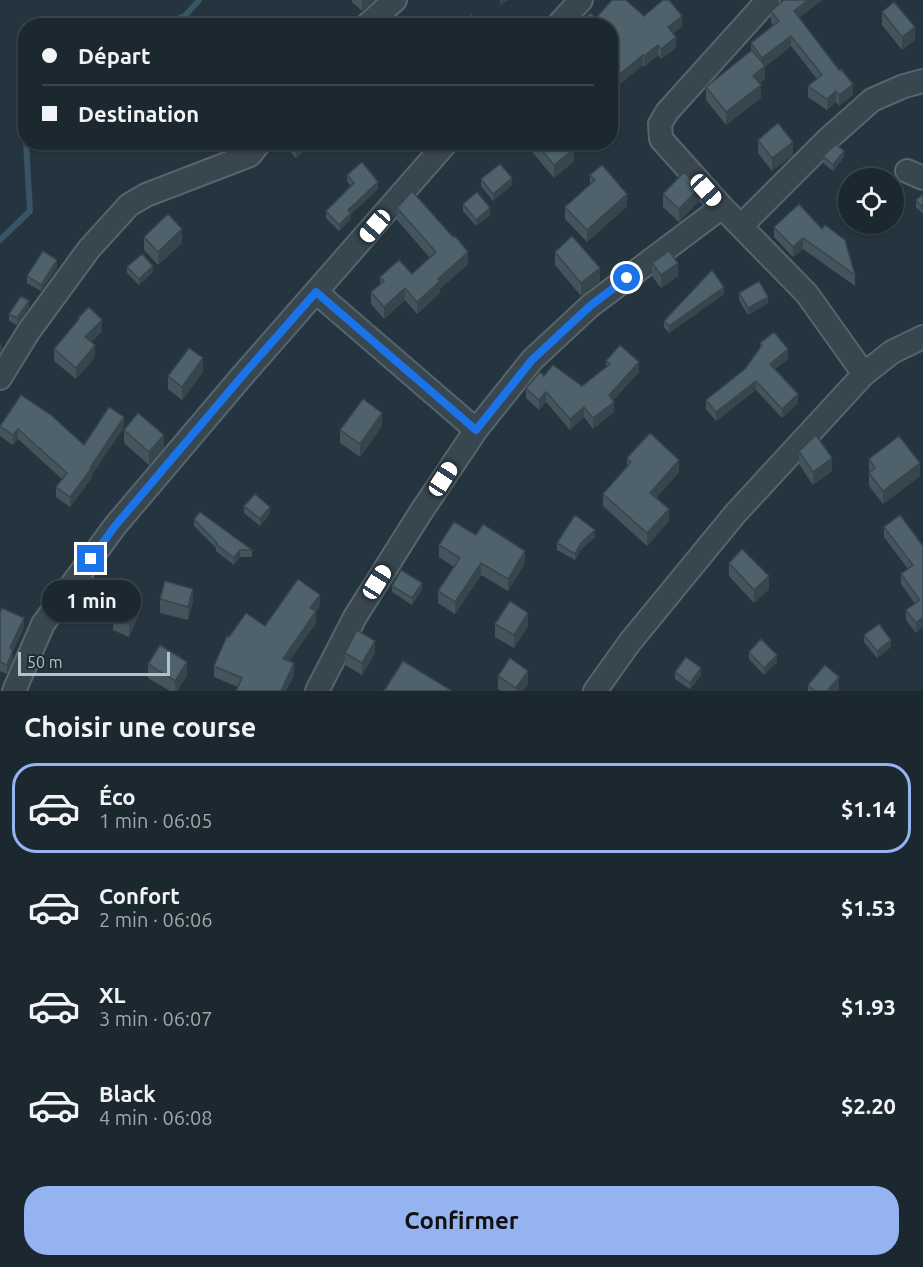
<!DOCTYPE html>
<html lang="fr">
<head>
<meta charset="utf-8">
<style>
	body { margin:0; font-family:Ubuntu,sans-serif; background:#243037; color:#f1f3f6; height:100vh; display:flex; flex-direction:column; font-size:22px; white-space:nowrap }
	* { box-sizing:border-box; margin:0 }
	p { font-size:20px; color:#a0a6aa }
	.icon { flex:none; width:33px; height:33px; fill:none; stroke:currentColor; stroke-width:2; stroke-linecap:round; stroke-linejoin:round }
	.map { position:relative; height:691px; overflow:hidden }
	.side { display:flex; flex-direction:column; background:#1b282f; flex:1 }
	.side>* { flex:none }
	.top-card { position:absolute; left:18px; top:18px; width:600px; height:132px; border-radius:24px; box-shadow:0 2px 4px #0004,0 0 0 2px #39444b; display:grid; align-content:center; height:132px; padding:0 24px; background:#1b282f }
	.buttons { position:absolute; left:838px; top:168px; display:grid; gap:12px }
	.buttons a { display:grid; place-items:center; width:66px; height:66px; border-radius:50%; background:#1b282f; box-shadow:0 2px 4px #0004,0 0 0 2px #39444b; font-size:30px }
	.scale { position:absolute; left:18px; bottom:15px; width:152px; box-sizing:border-box; padding-left:6px; border:3px solid #b4c1c9; border-top:0; font-size:16px; line-height:21px; white-space:nowrap; color:#b4c1c9; -webkit-text-stroke:4px #1d2b34; paint-order:stroke }
	.end { position:absolute; width:27px; height:27px; margin:-14px; border:8px solid #1a73e8; background:#fff; box-shadow:0 0 0 3px #fff }
	.from { border-radius:50% }
	.bubble { position:absolute; height:42px; border-radius:21px; background:#1b282f; box-shadow:0 2px 4px #0004,0 0 0 2px #39444b; font-size:20px; font-weight:700; line-height:42px; text-align:center }
	.car { position:absolute; width:18px; height:36px; margin:-18px -9px; border-radius:8px; box-shadow:0 0 4px 2px #0007; background:linear-gradient(#fff 24%,#345 0 40%,#fff 0 76%,#345 0 86%,#fff 0) }
	.top-card b { display:flex; align-items:center; gap:21px; height:57px; font-size:22px }
	.top-card b+b { border-top:2px solid #39444b }
	.top-card i { width:15px; height:15px; background:#f1f3f6 }
	ul { padding:0; list-style:none }
	li { display:flex; align-items:center; gap:18px; height:90px; margin:0 12px 9px; padding:0 12px; border:3px solid transparent; border-radius:24px }
	li div { flex:1 }
	li b { display:block; font-size:22px }
	li em { font-style:normal; font-weight:700 }
	li.current { border-color:#95b2f1 }
	li>.icon { width:54px; height:54px; stroke-width:1.5 }
	h2 { padding:0 24px; font-size:27px; line-height:72px }
	.action { display:flex; gap:12px; margin-top:auto; padding:12px 24px }
	.action a { flex:1; height:69px; border-radius:24px; background:#95b2f1; color:#111; font-size:24px; font-weight:700; line-height:69px; text-align:center }
	.map>svg:first-child { display:block }
	.lines { fill:none; stroke-linecap:round; stroke-linejoin:round }
	.stream { stroke:#385566; stroke-width:6 }
	.minor-casing { stroke:#56646c; stroke-width:26 }
	.minor { stroke:#38464f; stroke-width:22 }
	.wall { fill:#44545d }
	.shaded-wall { fill:#37454c }
	.building { fill:#4f626c; stroke:#37454c; stroke-width:1.5 }
	.route { stroke:#1a73e8; stroke-width:8 }
</style>
</head>
<body>
<div class="map">
<svg width="923" height="691" viewBox="0 0 923 691">
	<rect width="100%" height="100%" fill="#24353f"/>
	<g class="lines">
		<path class="stream" d="M159,26L185,16L199,0
			M26,115V131
			M0,240L30,211L26,142"/>
		<g class="minor-casing">
			<path id="minor" d="M768,0L667,112L660,124L661,139L722,207L807,294L864,374
				M366,26L395,0
				M557,26L581,0
				M907,171L923,178
				M741,226L828,139L872,100L904,86L923,81
				M316,292L476,430
				M0,378L29,331L89,249L129,205L146,195L250,155L260,142
				M14,691L43,624L115,526L243,375L447,142
				M317,691L355,617L421,512L476,430L532,360L590,306L722,207
				M595,691L630,642L735,514L864,374L892,352L923,337"/>
		</g>
		<use href="#minor" class="minor"/>
	</g>
	<path class="wall" d="M352,0H375L362,11L352,2Z
		M784,0H822L799,18L853,95L839,106L836,102L827,110L808,97V86L817,79L791,46L765,67V79L759,83L761,98L726,125L706,100V87L751,51V43L773,25L771,22V11Z
		M882,12L915,40L902,50L882,25Z
		M644,16L682,26L673,33L676,48L661,59L658,55L644,67L643,65L610,92V26L596,18Z
		M758,140L793,155L772,171L758,153Z
		M283,142H310L308,144V147L296,158L283,144Z
		M386,142H401L392,150Z
		M527,142H568L574,161L554,178L527,146Z
		M823,156L844,157L833,171L823,163Z
		M347,175L378,189L351,214V219L339,231L326,218V211L351,186L347,181Z
		M590,175L627,206L587,242L565,219V207L590,184Z
		M481,179L512,185L493,201L481,186Z
		M663,194L699,201L679,222L663,207Z
		M923,194V214L916,207V200Z
		M463,204L490,215L476,226L463,211Z
		M799,204L855,275V286L803,249L793,257L774,237V227Z
		M397,208L468,264L440,289V293L417,314L405,300L384,319L371,304V292L380,284V277L412,274L430,258L397,220Z
		M144,237L182,243L158,265L144,250Z
		M555,252L600,281L581,296L555,265Z
		M652,263L678,276L661,288L652,276Z
		M57,267L41,291L27,283V276Z
		M127,267L153,272L139,285L127,273Z
		M739,293L768,303L748,315L739,300Z
		M724,294L669,333L664,327V321Z
		M29,307L17,325L9,321V314Z
		M78,318L102,331L92,342L95,357L76,379L54,361V349L78,321Z
		M760,343L788,359L775,369L798,403L782,418L756,390L716,421L706,409V400L745,369L760,348Z
		M606,361L639,372L613,400L614,412L593,429L584,417L570,430L546,402L539,410L526,398V388L544,376L582,386L606,367Z
		M203,372L182,400L168,389V376Z
		M21,395L84,445L124,427L91,476V479L70,507L56,497V487L62,479L18,439L13,445L0,436V426Z
		M382,426L360,457L340,443V430Z
		M124,430L164,448L149,465L124,443Z
		M799,451L832,471L813,485L799,464Z
		M627,458L679,472L656,498L669,521L647,546L603,506V494L627,466Z
		M869,459L920,476L883,504L869,486Z
		M244,506L270,514L260,526L244,513Z
		M194,519L252,550V557H240L234,565L216,551V548L194,526Z
		M884,527L923,547V627L916,633L906,620V610L915,604L901,584V574L908,569L884,537Z
		M476,535L525,563L508,591L481,575L455,614L438,603V591L454,567L439,557V545Z
		M595,537L581,550L575,560L557,550V543Z
		M729,563L769,589L754,603L729,576Z
		M392,586L422,589L412,605L392,592Z
		M160,599L193,602L188,620L160,613Z
		M320,606L316,611V623L289,661L294,675L286,691H236L238,687L214,677V666L229,637L265,626Z
		M141,609L129,637L113,630V617Z
		M0,613L24,627L13,651V659L7,674L0,671Z
		M495,624L528,626L514,648L495,637Z
		M864,635L891,647L877,658L864,642Z
		M749,652L777,662L764,675L749,659Z
		M345,653H375L362,675L345,665Z
		M148,664L187,675L177,691H170L148,678Z
		M675,672L701,675L690,689L675,679Z
		M498,676L528,684L523,691H501L498,689Z
		M808,685L839,690L838,691H808Z"/>
	<path class="shaded-wall" d="M362,0H375L362,11Z
		M500,0H509L500,5Z
		M808,0H822L794,22V11Z
		M682,16V26L668,38V27Z
		M915,27V40L902,50V37Z
		M791,36V46L765,67V79L753,89V76L762,68V58Z
		M676,37V48L661,59V49Z
		M658,45V55L644,67V56Z
		M643,55V65L610,92V82Z
		M853,84V95L839,106V95Z
		M761,85V98L726,125V112Z
		M836,91V102L827,110V99Z
		M305,142H310L308,144V147L296,158V151Z
		M392,142H401L392,150Z
		M793,142V155L772,171V158Z
		M574,149V161L554,178V165Z
		M844,151V157L833,171V165Z
		M512,178V185L493,201V194Z
		M378,182V189L351,214V219L339,231V225L348,210Z
		M699,188V201L679,222V209Z
		M627,194V206L587,242V230Z
		M490,208V215L476,226V220Z
		M182,229V243L158,265V252Z
		M803,238V249L793,257V247Z
		M468,252V264L440,289V293L417,314V302L438,279Z
		M57,260V267L41,291V285Z
		M678,263V276L661,288V275Z
		M153,266V272L139,285V279Z
		M600,268V281L581,296V283Z
		M724,287V294L669,333V326Z
		M405,288V300L384,319V307Z
		M768,297V303L748,315V308Z
		M29,301V307L17,325V318Z
		M102,320V331L85,349V337Z
		M2,342V348L0,352V346Z
		M95,345V357L76,379V368Z
		M788,349V359L770,373V364Z
		M203,358V372L182,400V387Z
		M639,362V372L609,405V395Z
		M756,381V390L716,421V412Z
		M546,392V402L539,410V400Z
		M798,394V403L782,418V409Z
		M614,402V412L593,429V418Z
		M584,407V417L570,430V419Z
		M382,413V426L360,457V444Z
		M124,417V427L91,476V479L70,507V497Z
		M18,429V439L13,445V435Z
		M164,435V448L149,465V452Z
		M832,458V471L813,485V472Z
		M679,460V472L650,505V493Z
		M920,463V476L883,504V491Z
		M270,507V514L260,526V519Z
		M669,509V521L647,546V533Z
		M595,530V537L581,550L575,560V554L581,543Z
		M240,550V557L234,565V558Z
		M525,551V563L508,591V579Z
		M481,563V575L455,614V602Z
		M769,576V589L754,603V590Z
		M422,583V589L412,605V598Z
		M193,589V602L188,620V607Z
		M320,595V606L310,619V608Z
		M141,596V609L129,637V624Z
		M316,611V623L283,670V659Z
		M528,613V626L514,648V635Z
		M923,617V627L916,633V623Z
		M24,618V627L13,651V659L7,674V665L10,648Z
		M891,640V647L877,658V651Z
		M375,641V653L362,675V663Z
		M777,655V662L764,675V668Z
		M187,662V675L177,691H175V681Z
		M294,663V675L286,691H281Z
		M701,668V675L690,689V683Z
		M528,671V684L523,691H516V688Z
		M839,677V690L838,691H827Z"/>
	<path class="building" d="M612,0H626L644,16L663,0H669L682,16L668,27L676,37L661,49L658,45L644,56L643,55L610,82V26H579L590,13L596,18Z
		M784,0H808L794,11L839,70L841,69L853,84L839,95L836,91L827,99L808,86L822,75L791,36L762,58L751,43L779,21L771,11Z
		M894,2L915,27L902,37L882,12Z
		M471,15L480,26H460Z
		M752,50L765,66L753,76L761,85L726,112L706,87Z
		M778,123L793,142L772,158L758,140Z
		M288,142H305L296,151Z
		M535,142H568L574,149L554,165Z
		M836,144L844,151L833,165L823,156Z
		M362,162L378,182L348,210L351,213L339,225L326,211L354,183L347,175Z
		M500,164L512,178L493,194L481,179Z
		M602,165L627,194L587,230L565,207L595,180L590,175Z
		M684,172L699,188L679,209L663,194Z
		M412,191L453,237L455,236L468,252L438,279L440,281L417,302L405,288L384,307L371,292L384,281L380,277L399,260L412,274L436,252L397,208Z
		M477,192L490,208L476,220L463,204Z
		M923,194V208L916,200Z
		M799,204L822,229L825,225L845,240L855,275L803,238L793,247L774,227Z
		M168,214L182,229L158,252L144,237Z
		M572,236L600,268L581,283L555,252Z
		M43,251L57,260L41,285L27,276Z
		M669,251L678,263L661,275L652,263Z
		M142,254L153,266L139,279L127,267Z
		M712,270L724,287L669,326L664,321Z
		M759,281L768,297L748,308L739,293Z
		M21,296L29,301L17,318L9,314Z
		M89,307L102,320L85,337L95,345L76,368L54,349L79,319L78,318Z
		M774,332L788,349L770,364L798,394L782,409L756,381L716,412L706,400L745,369L762,345L760,343Z
		M620,345L639,362L609,395L614,402L593,418L584,407L570,419L546,392L539,400L526,388L540,372L544,376L553,365L582,386L610,364L606,361Z
		M189,348L203,358L182,387L168,376Z
		M21,395L51,415L84,445L109,407L124,417L90,468L91,469L70,497L56,487L67,473L18,429L13,435L0,426Z
		M363,399L382,413L360,444L340,430Z
		M138,413L164,435L149,452L124,430Z
		M650,433L679,460L650,493L669,509L647,533L603,494L631,462L627,458Z
		M816,435L832,458L813,472L799,451Z
		M899,436L920,463L883,491L869,473L875,468L869,459Z
		M255,494L270,507L260,519L244,506Z
		M200,512L252,550H240L234,558L216,544L217,543L194,519Z
		M575,515L595,530L581,543L575,554L557,543Z
		M900,515L923,546V617L916,623L906,610L920,600L901,574L913,565L884,527Z
		M454,522L476,535L483,524L525,551L508,579L481,563L455,602L438,591L460,558L439,545Z
		M742,549L769,576L754,590L729,563Z
		M401,570L422,583L412,598L392,586Z
		M298,579L320,595L310,608L316,611L283,659L294,663L281,691H236L242,678L214,666L227,636L229,637L246,613L265,626Z
		M165,581L193,589L188,607L160,599Z
		M125,589L141,596L129,624L113,617Z
		M510,601L528,613L514,635L495,624Z
		M2,608L24,618L10,648L13,650L7,665L0,662V613Z
		M879,624L891,640L877,651L864,635Z
		M357,630L375,641L362,663L345,653Z
		M761,639L777,655L764,668L749,652Z
		M160,645L187,662L175,681L148,664Z
		M686,657L701,668L690,683L675,672Z
		M510,658L528,671L516,688L498,676Z
		M403,661L452,691H384Z
		M825,665L839,677L827,691H815L808,685Z"/>
	<g class="lines">
		<path class="route" d="M91,559L115,526L243,375L316,292L476,430L532,360L590,306L627,278"/>
	</g>
</svg>
<div class="buttons">
<a><svg class="icon" aria-label="locate" viewBox="0 0 24 24"><circle cx="12" cy="12" r="6"/><path d="M12 2v4M12 18v4M2 12h4M18 12h4"/></svg></a>
</div>
<div class="scale">50 m</div>
<i class="end from" style="left:627px;top:278px"></i>
<i class="end" style="left:91px;top:559px"></i>
<div class="bubble" style="left:42px;top:580px;width:99px">1 min</div>
<i class="car" style="left:706px;top:190px;rotate:138deg"></i>
<i class="car" style="left:375px;top:226px;rotate:221deg"></i>
<i class="car" style="left:443px;top:479px;rotate:33deg"></i>
<i class="car" style="left:377px;top:582px;rotate:32deg"></i>
<div class="top-card">
<b><i class="from"></i>Départ</b>
<b><i></i>Destination</b>
</div>
</div>
<section class="side">
<h2>Choisir une course</h2>
<ul>
<li class="current"><svg class="icon" aria-label="car" viewBox="0 0 24 24"><path d="M5 17H2v-5l4-1 3-4h7l3 4 3 1v5h-3M9 17h6M6 11h13"/><circle cx="7" cy="17" r="2"/><circle cx="17" cy="17" r="2"/></svg><div><b>Éco</b><p>1 min · 06:05</p></div><em>$1.14</em></li>
<li><svg class="icon" aria-label="car" viewBox="0 0 24 24"><path d="M5 17H2v-5l4-1 3-4h7l3 4 3 1v5h-3M9 17h6M6 11h13"/><circle cx="7" cy="17" r="2"/><circle cx="17" cy="17" r="2"/></svg><div><b>Confort</b><p>2 min · 06:06</p></div><em>$1.53</em></li>
<li><svg class="icon" aria-label="car" viewBox="0 0 24 24"><path d="M5 17H2v-5l4-1 3-4h7l3 4 3 1v5h-3M9 17h6M6 11h13"/><circle cx="7" cy="17" r="2"/><circle cx="17" cy="17" r="2"/></svg><div><b>XL</b><p>3 min · 06:07</p></div><em>$1.93</em></li>
<li><svg class="icon" aria-label="car" viewBox="0 0 24 24"><path d="M5 17H2v-5l4-1 3-4h7l3 4 3 1v5h-3M9 17h6M6 11h13"/><circle cx="7" cy="17" r="2"/><circle cx="17" cy="17" r="2"/></svg><div><b>Black</b><p>4 min · 06:08</p></div><em>$2.20</em></li>
</ul>
<div class="action"><a>Confirmer</a></div>
</section>
</body>
</html>
